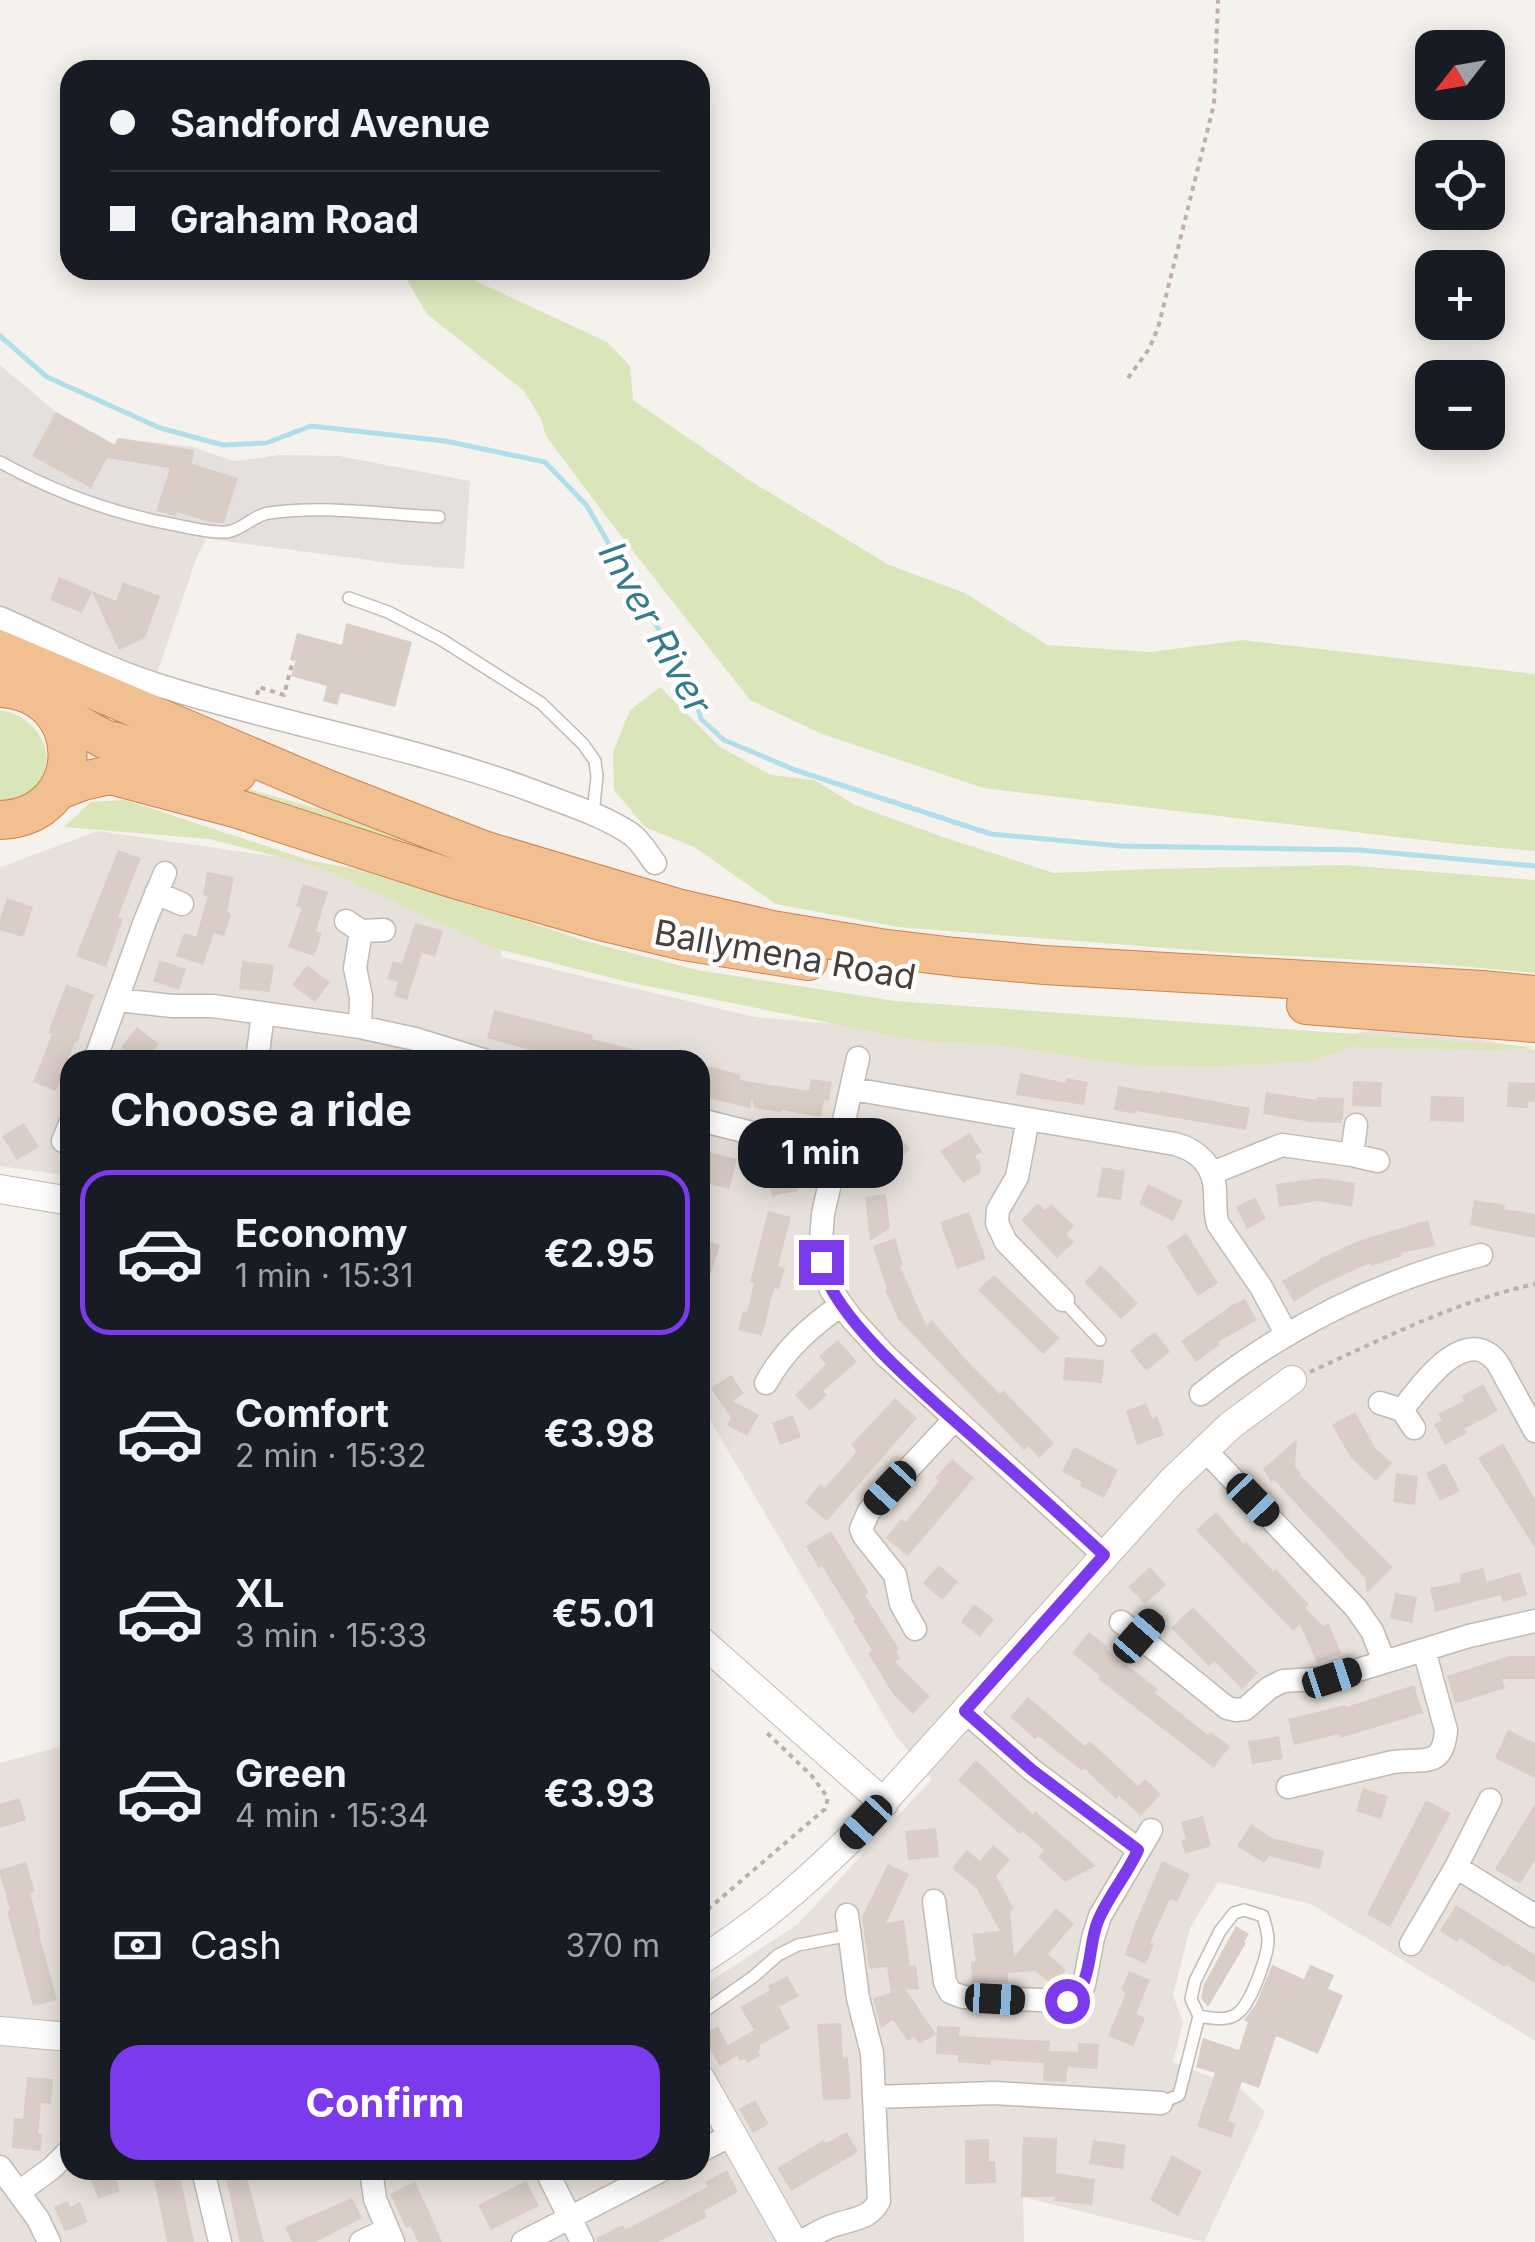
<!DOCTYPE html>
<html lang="en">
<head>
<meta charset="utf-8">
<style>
	body { margin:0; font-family:Inter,sans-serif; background:#242831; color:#f1f3f6; height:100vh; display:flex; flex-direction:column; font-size:38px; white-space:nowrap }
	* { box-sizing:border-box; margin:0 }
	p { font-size:32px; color:#9ea1a6 }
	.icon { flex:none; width:55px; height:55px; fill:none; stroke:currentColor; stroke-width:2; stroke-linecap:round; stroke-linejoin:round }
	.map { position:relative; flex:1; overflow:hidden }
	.drawer { position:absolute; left:60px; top:1050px; width:650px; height:1130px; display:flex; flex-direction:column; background:#171b24; border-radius:30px; box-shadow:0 5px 25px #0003 }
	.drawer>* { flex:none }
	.banner { position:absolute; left:60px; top:60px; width:650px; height:220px; border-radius:30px; box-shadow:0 5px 25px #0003; display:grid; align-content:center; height:220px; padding:0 50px; background:#171b24 }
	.needle { width:65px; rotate:239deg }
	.fabs { position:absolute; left:1415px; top:30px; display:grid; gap:20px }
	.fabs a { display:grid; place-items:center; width:90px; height:90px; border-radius:20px; background:#171b24; box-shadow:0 5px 25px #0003; font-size:50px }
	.end { position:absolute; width:45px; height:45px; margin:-22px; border:12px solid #7c3aed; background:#fff; box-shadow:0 0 0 5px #fff }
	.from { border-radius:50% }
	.bubble { position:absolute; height:70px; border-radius:30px; background:#171b24; box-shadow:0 5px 25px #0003; font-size:32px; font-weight:700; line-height:70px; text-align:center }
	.car { position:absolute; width:30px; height:60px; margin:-30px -15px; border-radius:12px; box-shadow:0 0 8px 2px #0007; background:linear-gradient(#222 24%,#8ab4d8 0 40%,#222 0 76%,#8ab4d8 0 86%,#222 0) }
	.banner b { display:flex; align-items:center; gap:35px; height:95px; font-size:38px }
	.banner b+b { border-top:2px solid #363941 }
	.banner i { width:25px; height:25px; background:#f1f3f6 }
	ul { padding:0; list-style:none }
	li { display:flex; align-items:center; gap:30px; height:165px; margin:0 20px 15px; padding:0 30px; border:5px solid transparent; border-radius:30px }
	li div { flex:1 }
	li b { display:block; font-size:38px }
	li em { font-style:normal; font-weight:700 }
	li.on { border-color:#7c3aed }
	li>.icon { width:90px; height:90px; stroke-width:1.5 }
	h2 { padding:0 50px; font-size:45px; line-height:120px }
	.pay { display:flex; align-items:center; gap:25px; height:110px; padding:0 50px; font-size:38px }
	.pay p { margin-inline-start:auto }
	.button { display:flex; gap:20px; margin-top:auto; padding:20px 50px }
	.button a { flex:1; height:115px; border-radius:30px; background:#7c3aed; color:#fff; font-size:40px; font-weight:700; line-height:115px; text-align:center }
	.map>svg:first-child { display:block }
	.residential { fill:#e8e1db }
	.industrial { fill:#e5e0de }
	.green { fill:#dbe5ba }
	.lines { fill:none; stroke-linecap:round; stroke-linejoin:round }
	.stream { stroke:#b0dfeb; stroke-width:5 }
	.building { fill:#d9cdc6 }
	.service-casing { stroke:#c3b9b3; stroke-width:14 }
	.minor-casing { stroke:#c3b9b3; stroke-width:25 }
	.tertiary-casing { stroke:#c3b9b3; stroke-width:30 }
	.trunk-casing { stroke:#cf834c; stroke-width:40 }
	.path { stroke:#c0afa3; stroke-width:4; stroke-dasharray:5 5; stroke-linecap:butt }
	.service { stroke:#fff; stroke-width:11 }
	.minor { stroke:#fff; stroke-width:22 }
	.tertiary { stroke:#fff; stroke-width:28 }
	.trunk { stroke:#f2bf91; stroke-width:38 }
	.route { stroke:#7c3aed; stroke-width:12 }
	.labels { text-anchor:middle; stroke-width:9; stroke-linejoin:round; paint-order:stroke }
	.street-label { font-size:35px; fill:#49403b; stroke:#fff }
	.water-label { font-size:38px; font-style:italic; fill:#347b8d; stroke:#fff }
</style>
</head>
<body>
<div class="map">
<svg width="1535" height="2242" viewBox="0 0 1535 2242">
	<rect width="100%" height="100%" fill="#f5f1ed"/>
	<path class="residential" d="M0,471L40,490L140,530L206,539L196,559L157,674L0,611Z
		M98,831L375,871L493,908L502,957L755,1017L1204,1057L1406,1025L1535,1050V2041L1311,1904L1218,1882L1190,1928L1173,1995L1183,2022L1173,2062L1240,2088L1265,2112L1204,2242L1023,2197L1024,2242H801L700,2060V1988L798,1924L932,1779L896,1736L700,1403V1060H70V1176L0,1166V867Z
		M70,1744V2170H700V2089L785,2242H0V1763Z"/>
	<path class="industrial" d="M0,365L56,412L114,444L118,438L192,447L234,461L280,455L339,456L470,481L464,569L406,565L140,530L40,490L0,471Z"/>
	<path class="green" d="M401,270H452L607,342L630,366L633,400L752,482L889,565L965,593L1047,645L1150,652L1243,640L1535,674V851L1457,844L983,788L822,734L750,700L611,523L546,436L541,419L524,391L427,314Z
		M660,687L720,747L771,775L814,780L855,805L943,837L1054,873L1152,869L1344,865L1535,880V973L1437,964L1218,952L898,927L776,904L694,847L645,827L614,790L613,752L630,710Z
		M0,710C41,717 64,762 30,792C21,800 11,801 0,804Z
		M185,771L340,815L565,888L398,846Z
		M125,800L309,860L361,871L481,906L585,941L697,970L895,1001L1535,1047L1494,1050L1351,1047L1311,1061L1216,1066L1131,1065L994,1044L920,1041L632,983L494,948L322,868L210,839L64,827L91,802Z"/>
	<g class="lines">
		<path class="stream" d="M0,336L47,377L160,428L223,445L266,443L311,426L445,441L545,462L587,506L692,687L701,719L724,740L795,770L991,834L1120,846L1360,850L1535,866"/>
	</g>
	<path class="building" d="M56,412L115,445L118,438L194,450L192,464L238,478L224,523L209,522L177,512L176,516L156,511L170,468L107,458L91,488L32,456Z
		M59,577L116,601L123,582L160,596L145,638L119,650L92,592L82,613L50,600Z
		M346,623L412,642L395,707L341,693L337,705L323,701L327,686L291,676L296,660H290L297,633L342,645Z
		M118,850L141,858L118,917L123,919L106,967L76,956Z
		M207,872L234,877L227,912L231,914L224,936L214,933L203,965L176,956L184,933L196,937L208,896L203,895Z
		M303,884L328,892L316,931L322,933L314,956L288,947L302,908L296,906Z
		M7,898L33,907L23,937L0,930V919Z
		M415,923L443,931L435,957L422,953L407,1000L394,996L398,982L387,979L393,961L402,964Z
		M160,960L186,969L179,990L153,981Z
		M242,961L274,965L270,992L239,989Z
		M307,965L330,982L315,1002L292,985Z
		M66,984L94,995L77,1043L75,1042L56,1091L33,1082L52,1034L48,1033Z
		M494,1010L593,1035L592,1039L656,1055L655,1060H566L487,1038Z
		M137,1027L159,1044L146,1060H138L121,1047Z
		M700,1064L741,1075L740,1080L803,1090H809L811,1079L832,1082L829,1101L824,1100L821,1117L782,1110L781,1112L754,1108L752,1098L750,1108L700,1096Z
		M1020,1073L1066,1083V1078L1088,1082L1084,1105L1016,1095Z
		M1353,1081L1382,1082L1381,1107L1352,1106Z
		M1508,1082L1535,1083V1102H1528V1108L1507,1107Z
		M1118,1086L1160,1093V1091L1250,1108L1246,1130L1136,1111L1135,1114L1114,1110Z
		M1266,1092L1317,1100V1097L1344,1098L1343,1117L1341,1123L1311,1122L1263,1114Z
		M1431,1096L1464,1097V1122L1430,1121Z
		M24,1123L39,1147L17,1160L2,1136Z
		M894,1131L910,1149L896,1161L899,1164L882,1179L859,1153L876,1137L881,1142Z
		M970,1133L982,1152L975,1156L981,1165L980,1173L963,1183L940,1151Z
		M700,1150L737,1159L729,1189L700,1181Z
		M793,1165L798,1191L772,1196L767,1171Z
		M1102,1167L1125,1171L1121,1200L1097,1197Z
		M1321,1178L1355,1183L1352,1207L1318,1201L1279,1207L1276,1184Z
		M1148,1184L1183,1201L1173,1221L1139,1204Z
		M886,1194L890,1228L870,1241L865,1197Z
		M1255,1197L1266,1219L1247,1229L1236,1207Z
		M1474,1200L1505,1205L1504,1209L1535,1214V1238L1470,1225Z
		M1038,1203L1045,1210L1051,1204L1074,1226L1066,1234L1074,1242L1057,1258L1021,1220Z
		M768,1211L791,1217L778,1266L785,1268L779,1289L774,1288L762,1336L738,1330L743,1311L747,1312L754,1283L750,1282Z
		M969,1212L986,1259L957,1269L940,1222Z
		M1428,1220L1435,1246L1401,1253L1402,1256L1371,1266L1370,1263L1319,1286L1294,1302L1282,1281L1320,1260L1319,1259L1358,1241Z
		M1186,1233L1218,1283L1198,1296L1166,1247Z
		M700,1238L720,1245L703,1297L700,1296Z
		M895,1238L903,1265L900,1266L926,1325L932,1320L968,1362L1000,1394L1003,1390L1054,1443L1039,1458L1028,1446L1024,1450L1014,1440L899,1320L885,1290L887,1289L873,1246Z
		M1101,1265L1138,1303L1121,1319L1084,1282Z
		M994,1275L1060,1338L1043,1354L978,1290Z
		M1245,1299L1257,1320L1218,1342L1220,1345L1196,1362L1181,1341L1232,1305Z
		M1155,1332L1170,1352L1146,1371L1130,1350Z
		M838,1340L857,1362L823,1391L827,1395L810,1411L795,1395L826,1364L819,1356Z
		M1065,1357L1104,1360L1102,1383L1063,1380Z
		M731,1375L744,1393L733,1401L759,1415L747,1436L727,1425L731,1418L711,1388Z
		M1483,1384L1498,1411L1464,1429L1467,1433L1445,1445L1434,1424L1442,1420L1438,1414L1464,1401L1462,1396Z
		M895,1398L917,1418L827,1521L805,1503L820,1484L825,1488L857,1451L851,1445Z
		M1146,1403L1152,1418L1157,1416L1164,1435L1137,1445L1126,1411Z
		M1355,1412L1375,1448L1392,1463L1376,1481L1351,1458L1332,1425Z
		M793,1415L801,1437L780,1445L772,1423Z
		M1297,1439L1295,1466L1301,1473L1300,1475L1393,1567L1367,1593L1365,1578L1274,1480L1271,1482L1263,1469Z
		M1503,1443L1535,1499V1548L1478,1458Z
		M1074,1447L1118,1470L1104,1498L1080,1486L1082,1482L1062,1472Z
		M952,1459L974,1478L908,1556L886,1538L901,1519L906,1522L939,1481L935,1478Z
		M1445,1463L1460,1491L1440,1501L1426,1473Z
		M1396,1473L1418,1476L1415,1505L1393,1502Z
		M1216,1512L1244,1544L1246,1542L1273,1571L1276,1569L1309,1605L1305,1608L1323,1626L1329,1624L1341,1653L1317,1663L1300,1624L1293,1631L1196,1530Z
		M831,1531L869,1593L865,1595L899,1649L896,1651L900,1659L895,1662L930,1696L913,1714L893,1694L868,1653L872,1650L853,1620L855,1619L822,1566L819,1568L806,1546Z
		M939,1565L958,1582L942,1600L923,1583Z
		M1150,1567L1166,1585L1145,1604L1128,1587Z
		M1483,1568L1487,1582L1520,1572L1527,1595L1503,1602L1500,1595L1435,1612L1430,1588L1461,1582L1460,1574Z
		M1395,1593L1417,1597L1412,1623L1390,1618Z
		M974,1604L994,1619L980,1637L961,1622Z
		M1193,1607L1258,1673L1242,1689L1214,1661L1209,1666L1171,1628Z
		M1089,1632L1108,1647L1106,1649L1158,1689L1155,1693L1208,1735L1210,1732L1230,1746L1214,1768L1098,1679L1100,1676L1072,1653Z
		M1509,1656H1535V1679H1502L1505,1688L1455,1704L1447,1676Z
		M1414,1685L1423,1713L1340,1738L1339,1734L1294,1745L1288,1719L1345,1705L1346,1707Z
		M1028,1697L1085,1746L1090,1741L1138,1786L1145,1779L1161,1794L1141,1816L1119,1796L1116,1799L1084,1768L1082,1771L1038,1736L1035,1739L1010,1717Z
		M1508,1730L1535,1743V1778L1495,1758Z
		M1279,1736L1283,1759L1252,1764L1248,1741Z
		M976,1760L1033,1814L1035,1811L1096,1866L1065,1882L1038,1857L1044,1850L1022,1831L1020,1834L958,1780Z
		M1363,1788L1388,1796L1381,1819L1356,1811Z
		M19,1798L26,1820L0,1828V1804Z
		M1426,1800L1451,1813L1390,1927L1367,1914Z
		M1535,1804V1860L1520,1884L1495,1869Z
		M1203,1816L1211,1846L1185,1854L1181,1840L1186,1839L1181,1822Z
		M1251,1824L1272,1838L1324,1851L1320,1869L1269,1856L1264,1863L1237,1846Z
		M936,1828L939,1857L908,1860L905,1831Z
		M993,1845L1010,1860L996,1876L1014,1909L1010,1911L1014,1957L1056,1908L1074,1924L1048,1954L1066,1970L1053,1985L1035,1971L1008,1973V1982H972L971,1962L976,1961L972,1934L1000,1931L977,1889L952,1868L967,1850L980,1861Z
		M1162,1861L1190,1874L1177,1902L1170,1899L1150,1943L1154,1944L1146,1964L1125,1955L1136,1922Z
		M26,1862L35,1892L30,1893L41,1934H39L57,2000L33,2006L7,1911L10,1910L0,1874V1870Z
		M888,1864L909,1874L886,1923L904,1920L910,1966L916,1965L919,1989L906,1990L936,2034L919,2044L914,2037L908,2041L893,2020L881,2028L873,1998L891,1993L887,1967L869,1969L862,1917Z
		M1456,1905L1535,1955V1983L1506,1965L1504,1967L1460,1938L1457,1942L1440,1931Z
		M1236,1926L1249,1934L1244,1942L1246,1943L1208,2007L1201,1998L1204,1984Z
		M1272,1965L1304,1979L1310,1965L1334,1975L1328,1989L1343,1995L1318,2054L1276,2036L1259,2088L1242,2082L1228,2121L1236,2124L1231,2138L1197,2126L1215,2073L1196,2067L1203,2038L1239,2050L1248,2022L1244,2020L1256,2004Z
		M1129,1971L1150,1980L1136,2014L1145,2018L1133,2046L1108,2036L1126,1993L1121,1990Z
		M787,1976L799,1996L779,2007L790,2028L759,2046L761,2049L758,2052L760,2056L747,2063L745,2059L740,2061L737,2056L720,2066L702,2035L718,2026L728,2045L754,2030L740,2007L770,1990L768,1986Z
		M841,2023L843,2058L848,2057L851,2099L823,2100L817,2024Z
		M937,2026L960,2027L959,2036L1050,2041L1049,2051L1078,2052V2043L1099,2044L1097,2069L1068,2067L1066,2082L1043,2081L1044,2063L991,2060V2065L958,2062V2055L936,2054Z
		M27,2077L53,2079L51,2104L41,2103L38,2134H42L41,2151L12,2148L14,2118L23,2119Z
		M755,2100L769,2124L753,2133L739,2109Z
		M847,2132L858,2152L791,2191L777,2168L824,2140L826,2143Z
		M1023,2137L1057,2138L1056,2173L1095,2179L1092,2205L1054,2201L1055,2197H1021Z
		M989,2139V2161H995L996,2183L965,2184V2140Z
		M1093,2140L1126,2145L1123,2169L1089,2164Z
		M1172,2155L1202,2172L1178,2216L1150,2200Z
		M100,2170H113L120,2191L98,2199L89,2174Z
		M152,2170H179L194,2242H167Z
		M224,2170H245L264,2242H240Z
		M727,2170L738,2192L704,2211L707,2217L658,2242H597L596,2238L623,2225L625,2230L708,2187L705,2182Z
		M526,2181L539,2206L491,2230L478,2205Z
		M415,2182L429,2212L442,2242H418L410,2226L406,2228L390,2194Z
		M352,2198L362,2218L316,2242H292L285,2227Z
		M68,2201L70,2207L80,2202L88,2222L65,2232L54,2207Z"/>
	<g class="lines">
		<g class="service-casing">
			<path id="service" d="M0,462C56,493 118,515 181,526C195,529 213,533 227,532C243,530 253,515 269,513C330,505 379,514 439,517
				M349,598L388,612L442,640L541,703L583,744L595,761L597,776L593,814
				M1063,1300L1100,1340
				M706,2010L753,1977L778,1955L798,1945L850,1935
				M1161,2103L1179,2095L1199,2016L1191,1999L1195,1981L1220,1931L1234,1913L1244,1910L1263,1916C1265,1924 1268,1932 1268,1940C1268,1956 1251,2003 1238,2013C1228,2022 1211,2018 1199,2016"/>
		</g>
		<g class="minor-casing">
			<path id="minor" d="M0,618C53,641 105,669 161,686C284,725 412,746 533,791C566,804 601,814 631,834C641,841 647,853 655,863
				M156,893L182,904
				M346,921L361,931L384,930
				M118,1000L172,1006H213L360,1027L415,1039L483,1060
				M360,1027L361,997L355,968L361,931
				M858,1058L823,1214L820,1253L823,1271L831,1290L852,1319L885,1355L1104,1555
				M95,1060L145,921L165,873
				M257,1060L263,1014
				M852,1089L1175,1144C1198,1150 1214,1166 1215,1191C1216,1203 1214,1212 1218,1224L1261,1287L1287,1335
				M1028,1119L1017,1177L998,1210L997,1223L1006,1242L1063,1300
				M700,1120L752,1133L839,1149
				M63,1141L70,1124
				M1352,1155L1356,1125
				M1212,1173L1282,1145L1352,1155L1378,1161
				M766,1383C785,1349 810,1327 841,1305
				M1201,1394C1284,1328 1378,1281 1481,1255
				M1380,1403L1402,1410L1414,1428
				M1402,1410C1421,1386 1465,1322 1497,1362L1535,1431
				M1204,1449L1356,1608L1372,1631L1384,1661
				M1121,1622L1227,1708L1236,1710L1245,1709L1269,1688L1283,1681L1332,1678L1469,1636L1535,1621
				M915,1629L901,1604L895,1575L864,1536L861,1529L869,1511L954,1420
				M965,1711L1032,1770L1139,1850
				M1288,1787L1393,1762C1421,1757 1443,1771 1446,1730L1424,1650
				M1456,1867L1535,1916
				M934,1901L945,1982L950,1992L963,1997L1067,2001L1077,1995L1084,1985L1093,1938L1100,1916L1151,1830
				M1411,1944L1456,1867L1490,1800
				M875,2097L995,2093L1161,2103
				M700,2151L732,2135
				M0,2167L38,2219L49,2242
				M203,2170L220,2242
				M371,2170L375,2199L393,2242
				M546,2170L582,2242
				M19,2192L52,2168L70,2150
				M361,2242L386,2230
				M523,2242L662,2170
				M800,2242C812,2236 825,2227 838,2224C856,2218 869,2219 879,2201L872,2053L858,1998L847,1915"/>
		</g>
		<g class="tertiary-casing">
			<path id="tertiary" d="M0,1189L70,1201
				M700,1640L884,1803
				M700,1961C756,1925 799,1889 847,1842L1172,1481L1231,1425L1292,1380
				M0,2031L70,2037
				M700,2078L793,2242"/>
		</g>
		<g class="trunk-casing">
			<path id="trunk" d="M0,650L329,790L483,850L677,908L772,930L880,948L955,957L1044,965L1482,990L1535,995
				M0,688C90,692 90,817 0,820
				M52,710L104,739L237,773
				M59,790L83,781L110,775L238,809L451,878L601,921L684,941L808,961
				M1306,1005L1535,1023"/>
		</g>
		<path class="path" d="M1128,378L1149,349L1158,328L1214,104L1218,0
			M257,695L259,687L284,695L293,660
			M1310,1372C1382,1339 1457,1301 1535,1284
			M700,1916L825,1809L828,1798L812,1776L766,1732"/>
		<use href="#service" class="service"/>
		<use href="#minor" class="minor"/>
		<use href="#tertiary" class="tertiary"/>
		<use href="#trunk" class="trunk"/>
	</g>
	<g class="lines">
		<path class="route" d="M821,1262C832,1321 944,1410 989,1451C1028,1485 1066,1520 1104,1555L965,1711L1032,1770L1138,1850C1127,1875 1108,1896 1098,1921C1087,1946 1094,1987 1067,2001"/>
	</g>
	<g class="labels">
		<g class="street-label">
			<text transform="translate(785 955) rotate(10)" y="12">Ballymena Road</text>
		</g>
		<g class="water-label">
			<text transform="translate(655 628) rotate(61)" y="13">Inver River</text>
		</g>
	</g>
</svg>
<div class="fabs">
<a><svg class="needle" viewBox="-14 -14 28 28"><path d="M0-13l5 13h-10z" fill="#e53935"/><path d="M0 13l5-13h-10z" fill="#9ea1a6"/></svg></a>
<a><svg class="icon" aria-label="locate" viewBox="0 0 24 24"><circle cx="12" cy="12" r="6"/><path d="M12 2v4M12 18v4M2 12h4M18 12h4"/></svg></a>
<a>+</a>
<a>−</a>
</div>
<i class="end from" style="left:1067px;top:2001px"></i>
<i class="end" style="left:821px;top:1262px"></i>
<div class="bubble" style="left:738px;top:1118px;width:165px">1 min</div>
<i class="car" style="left:890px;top:1488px;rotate:223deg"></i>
<i class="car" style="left:1253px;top:1500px;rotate:136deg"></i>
<i class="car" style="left:1139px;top:1636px;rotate:41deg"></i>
<i class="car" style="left:1332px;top:1678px;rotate:72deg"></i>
<i class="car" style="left:866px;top:1822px;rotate:223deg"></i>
<i class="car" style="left:995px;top:1999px;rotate:93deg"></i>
<div class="banner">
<b><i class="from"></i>Sandford Avenue</b>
<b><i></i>Graham Road</b>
</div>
<section class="drawer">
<h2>Choose a ride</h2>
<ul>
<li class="on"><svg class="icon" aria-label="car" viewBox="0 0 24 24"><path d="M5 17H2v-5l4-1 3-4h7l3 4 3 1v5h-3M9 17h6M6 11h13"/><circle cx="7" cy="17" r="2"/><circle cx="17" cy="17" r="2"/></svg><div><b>Economy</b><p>1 min · 15:31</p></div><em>€2.95</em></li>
<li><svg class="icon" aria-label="car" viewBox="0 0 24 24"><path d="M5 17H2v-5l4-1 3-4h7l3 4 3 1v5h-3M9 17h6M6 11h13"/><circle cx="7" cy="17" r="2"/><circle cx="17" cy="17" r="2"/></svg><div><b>Comfort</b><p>2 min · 15:32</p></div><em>€3.98</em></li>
<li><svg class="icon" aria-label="car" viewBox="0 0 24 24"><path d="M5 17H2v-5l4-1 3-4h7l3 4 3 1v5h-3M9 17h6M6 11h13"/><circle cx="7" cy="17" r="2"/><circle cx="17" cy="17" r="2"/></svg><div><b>XL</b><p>3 min · 15:33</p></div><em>€5.01</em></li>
<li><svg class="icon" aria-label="car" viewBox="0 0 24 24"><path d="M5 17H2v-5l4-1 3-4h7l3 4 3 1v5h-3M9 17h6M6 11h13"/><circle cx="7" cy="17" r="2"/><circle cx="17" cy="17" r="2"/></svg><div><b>Green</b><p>4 min · 15:34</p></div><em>€3.93</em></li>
</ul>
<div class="pay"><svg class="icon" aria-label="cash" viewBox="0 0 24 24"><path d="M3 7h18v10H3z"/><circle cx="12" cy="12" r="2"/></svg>Cash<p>370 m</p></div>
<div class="button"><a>Confirm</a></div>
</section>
</div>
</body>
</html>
